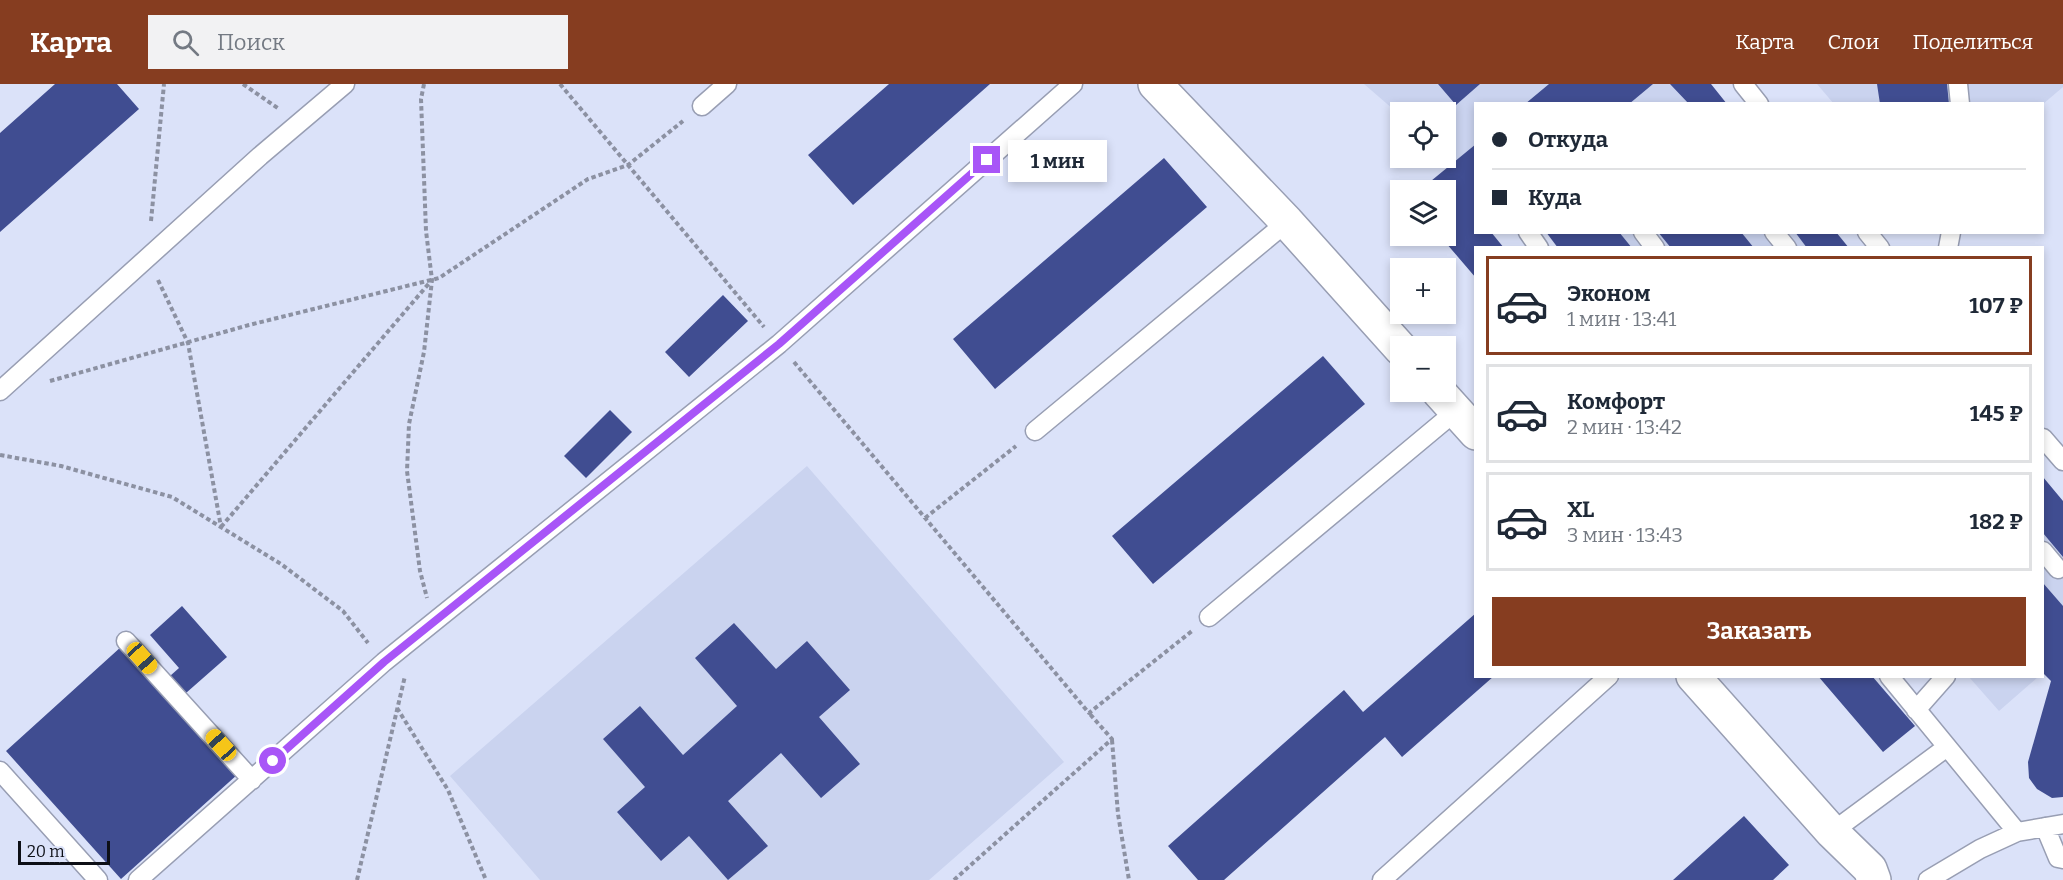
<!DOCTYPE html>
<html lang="ru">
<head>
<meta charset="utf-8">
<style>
	body { margin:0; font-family:Bitter,serif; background:#f2f2f3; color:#1f2937; height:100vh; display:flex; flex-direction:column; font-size:22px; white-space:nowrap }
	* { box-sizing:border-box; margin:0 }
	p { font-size:20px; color:#747a83 }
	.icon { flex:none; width:33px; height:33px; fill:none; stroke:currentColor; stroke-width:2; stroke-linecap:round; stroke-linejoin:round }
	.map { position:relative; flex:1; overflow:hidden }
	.drawer { position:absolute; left:1474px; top:162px; width:570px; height:432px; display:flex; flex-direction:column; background:#fff; border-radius:0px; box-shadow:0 3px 9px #0003 }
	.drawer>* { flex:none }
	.guide { position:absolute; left:1474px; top:18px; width:570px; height:132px; border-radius:0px; box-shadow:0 3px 9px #0003; display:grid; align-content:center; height:132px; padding:0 18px; background:#fff }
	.tools { position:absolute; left:1390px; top:18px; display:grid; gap:12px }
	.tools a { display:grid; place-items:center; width:66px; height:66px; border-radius:0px; background:#fff; box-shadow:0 3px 9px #0003; font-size:30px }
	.scale { position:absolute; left:18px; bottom:15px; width:92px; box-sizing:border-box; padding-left:6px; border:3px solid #0d0f16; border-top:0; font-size:16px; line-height:21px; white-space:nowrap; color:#0d0f16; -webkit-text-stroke:4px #dbe2f9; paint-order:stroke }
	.end { position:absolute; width:27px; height:27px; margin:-14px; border:8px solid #a855f7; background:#fff; box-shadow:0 0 0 3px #fff }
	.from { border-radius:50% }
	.bubble { position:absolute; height:42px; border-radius:0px; background:#fff; box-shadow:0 3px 9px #0003; font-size:20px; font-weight:700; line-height:42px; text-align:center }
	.car { position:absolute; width:18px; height:36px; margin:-18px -9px; border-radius:8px; box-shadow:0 0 4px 2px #0007; background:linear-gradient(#f5c518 24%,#345 0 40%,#f5c518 0 76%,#345 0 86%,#f5c518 0) }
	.guide b { display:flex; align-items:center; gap:21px; height:57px; font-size:22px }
	.guide b+b { border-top:2px solid #e0e1e3 }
	.guide i { width:15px; height:15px; background:#1f2937 }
	ul { padding:10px 0 0; list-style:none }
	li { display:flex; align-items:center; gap:18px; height:99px; margin:0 12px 9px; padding:0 6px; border:3px solid #e0e1e3; border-radius:0px }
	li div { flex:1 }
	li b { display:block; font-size:22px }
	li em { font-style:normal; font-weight:700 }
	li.current { border-color:#863d20 }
	li>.icon { width:54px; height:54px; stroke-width:1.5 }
	.action { display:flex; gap:12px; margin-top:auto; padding:12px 18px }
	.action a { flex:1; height:69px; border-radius:0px; background:#863d20; color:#fff; font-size:24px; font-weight:700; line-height:69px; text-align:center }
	header { display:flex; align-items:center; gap:36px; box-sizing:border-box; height:84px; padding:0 30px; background:#863d20; color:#fff }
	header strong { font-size:28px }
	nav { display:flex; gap:33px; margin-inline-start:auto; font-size:21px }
	.search { width:420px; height:54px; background:#f2f2f3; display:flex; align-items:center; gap:15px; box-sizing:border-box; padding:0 21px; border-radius:0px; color:#747a83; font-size:22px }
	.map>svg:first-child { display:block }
	.built { fill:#cad3ef }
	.building { fill:#404d91 }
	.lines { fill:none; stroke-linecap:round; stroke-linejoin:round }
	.lane-casing { stroke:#989eb3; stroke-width:21 }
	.secondary-casing { stroke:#989eb3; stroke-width:36 }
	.path { stroke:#8c91a2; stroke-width:4; stroke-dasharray:4.5 3; stroke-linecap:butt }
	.lane { stroke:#fff; stroke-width:18 }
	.secondary { stroke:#fff; stroke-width:33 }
	.route { stroke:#a855f7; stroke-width:8 }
</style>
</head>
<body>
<header>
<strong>Карта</strong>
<div class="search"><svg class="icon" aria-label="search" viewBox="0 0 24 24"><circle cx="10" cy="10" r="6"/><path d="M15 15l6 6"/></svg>Поиск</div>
<nav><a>Карта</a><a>Слои</a><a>Поделиться</a></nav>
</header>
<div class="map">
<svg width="2063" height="796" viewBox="0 0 2063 796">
	<rect width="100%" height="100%" fill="#dbe2f9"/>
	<path class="built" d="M1364,0H1699L1716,19L1476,20V88L1446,69V28H1401V32Z
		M1817,0H2063V3L2043,20H1834Z
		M1571,149H1827L1840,163H1594Z
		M807,382L1064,678L929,796H540L450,692Z
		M2043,401L2063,424V570L2043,588Z
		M1969,593H2038L1999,627Z"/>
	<path class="building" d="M55,0H117L139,25L0,148V49Z
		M889,0H990L853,121L808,71Z
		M1438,0H1480L1456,21Z
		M1549,0H1653L1629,20H1525Z
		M1670,0H1711L1727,20H1689Z
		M1877,0H1947L1949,20H1880Z
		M1476,60V148H1491L1504,164H1476V194L1440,152H1446V106H1420Z
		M1164,74L1207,123L995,305L953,255Z
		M1546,148H1619L1632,164H1558Z
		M1658,148H1741L1754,164H1671Z
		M1795,148H1836L1849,164H1807Z
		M723,211L748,237L689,293L665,268Z
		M1323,272L1365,320L1153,500L1112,452Z
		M610,326L632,348L586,394L564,372Z
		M2043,393L2063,417V473L2043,449Z
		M2043,499L2063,522V713L2052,714L2037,705L2029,694L2028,678L2051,597L2043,589Z
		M182,522L227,573L186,609L170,592L179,584L150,551Z
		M1476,529V592H1494L1402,673L1385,653L1224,796H1198L1168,762L1344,606L1363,628Z
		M734,539L776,585L807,557L850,606L819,633L860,680L821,714L781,669L728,717L768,762L728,796L689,752L661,777L617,728L645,703L603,655L640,622L683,671L737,622L695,574Z
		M122,562L238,690L121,795L6,667Z
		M1818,592H1872L1915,642L1883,668Z
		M1744,732L1789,781L1773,796H1673Z"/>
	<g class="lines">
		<g class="lane-casing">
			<path id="lane" d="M1743,0L1759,20
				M1958,0L1960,20
				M702,22L727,0
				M1528,148L1539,164
				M1643,148L1655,164
				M1774,148L1787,164
				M1867,148L1880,164
				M1948,164L1951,148
				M0,307L260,72L345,0
				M1035,347L1287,138
				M2043,354L2063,377
				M2043,467L2058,485
				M1209,533L1456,327
				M126,557L252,696
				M1889,592L2017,748
				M1916,626L1946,592
				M0,687L98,796
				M2045,743L2058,774L2063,775
				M1832,748L1947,663
				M138,796L384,578L779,260L1073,0
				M1382,796L1609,592
				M1928,796L1980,765L2017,748L2063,740"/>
		</g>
		<g class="secondary-casing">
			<path id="secondary" d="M1155,0L1287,138L1401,265
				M1439,308L1476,349
				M1693,592L1832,748L1870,785L1874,796"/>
		</g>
		<path class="path" d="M243,0L279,25
			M424,0L421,15L426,147L432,196L424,268L409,340L407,387L420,487L427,514
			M560,0L764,243
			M151,137L164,0
			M158,196L188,259L221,443
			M794,278L1089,629L1192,547
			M50,297L249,241L439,194L588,95L628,81L683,37
			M0,371L61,382L172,413L281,480L343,527L368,559
			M925,434L1016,362
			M221,443L431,197
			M397,624L448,706L486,796
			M1112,656L1118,730L1129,796
			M357,796L405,592
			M954,796L1112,655L1089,629"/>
		<use href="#lane" class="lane"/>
		<use href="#secondary" class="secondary"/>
	</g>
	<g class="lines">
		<path class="route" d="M273,677L384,578L779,260L987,76"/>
	</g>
</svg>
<div class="tools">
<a><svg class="icon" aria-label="locate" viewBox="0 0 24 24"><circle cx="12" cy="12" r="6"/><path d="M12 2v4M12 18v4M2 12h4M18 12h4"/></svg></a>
<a><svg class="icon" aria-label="layers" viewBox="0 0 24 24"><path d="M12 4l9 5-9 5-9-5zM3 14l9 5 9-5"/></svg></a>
<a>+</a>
<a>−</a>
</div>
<div class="scale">20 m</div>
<i class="end from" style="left:273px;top:677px"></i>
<i class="end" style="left:987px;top:76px"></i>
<div class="bubble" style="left:1008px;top:56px;width:99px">1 мин</div>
<i class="car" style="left:142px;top:574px;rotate:138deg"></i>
<i class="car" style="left:221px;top:661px;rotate:318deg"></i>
<div class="guide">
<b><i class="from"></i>Откуда</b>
<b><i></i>Куда</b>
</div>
<section class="drawer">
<ul>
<li class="current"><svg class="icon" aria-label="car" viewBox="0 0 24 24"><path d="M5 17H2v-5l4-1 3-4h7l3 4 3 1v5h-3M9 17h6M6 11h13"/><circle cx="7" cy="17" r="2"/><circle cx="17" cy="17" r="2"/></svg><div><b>Эконом</b><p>1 мин · 13:41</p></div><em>107 ₽</em></li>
<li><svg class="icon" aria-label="car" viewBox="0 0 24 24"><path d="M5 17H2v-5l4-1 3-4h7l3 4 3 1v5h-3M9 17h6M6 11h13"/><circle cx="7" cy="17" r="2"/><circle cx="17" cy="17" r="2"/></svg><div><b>Комфорт</b><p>2 мин · 13:42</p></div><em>145 ₽</em></li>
<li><svg class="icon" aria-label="car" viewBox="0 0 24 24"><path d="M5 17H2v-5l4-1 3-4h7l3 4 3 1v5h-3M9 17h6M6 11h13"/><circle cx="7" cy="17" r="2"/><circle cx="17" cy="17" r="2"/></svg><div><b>XL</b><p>3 мин · 13:43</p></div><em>182 ₽</em></li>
</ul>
<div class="action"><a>Заказать</a></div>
</section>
</div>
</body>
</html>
